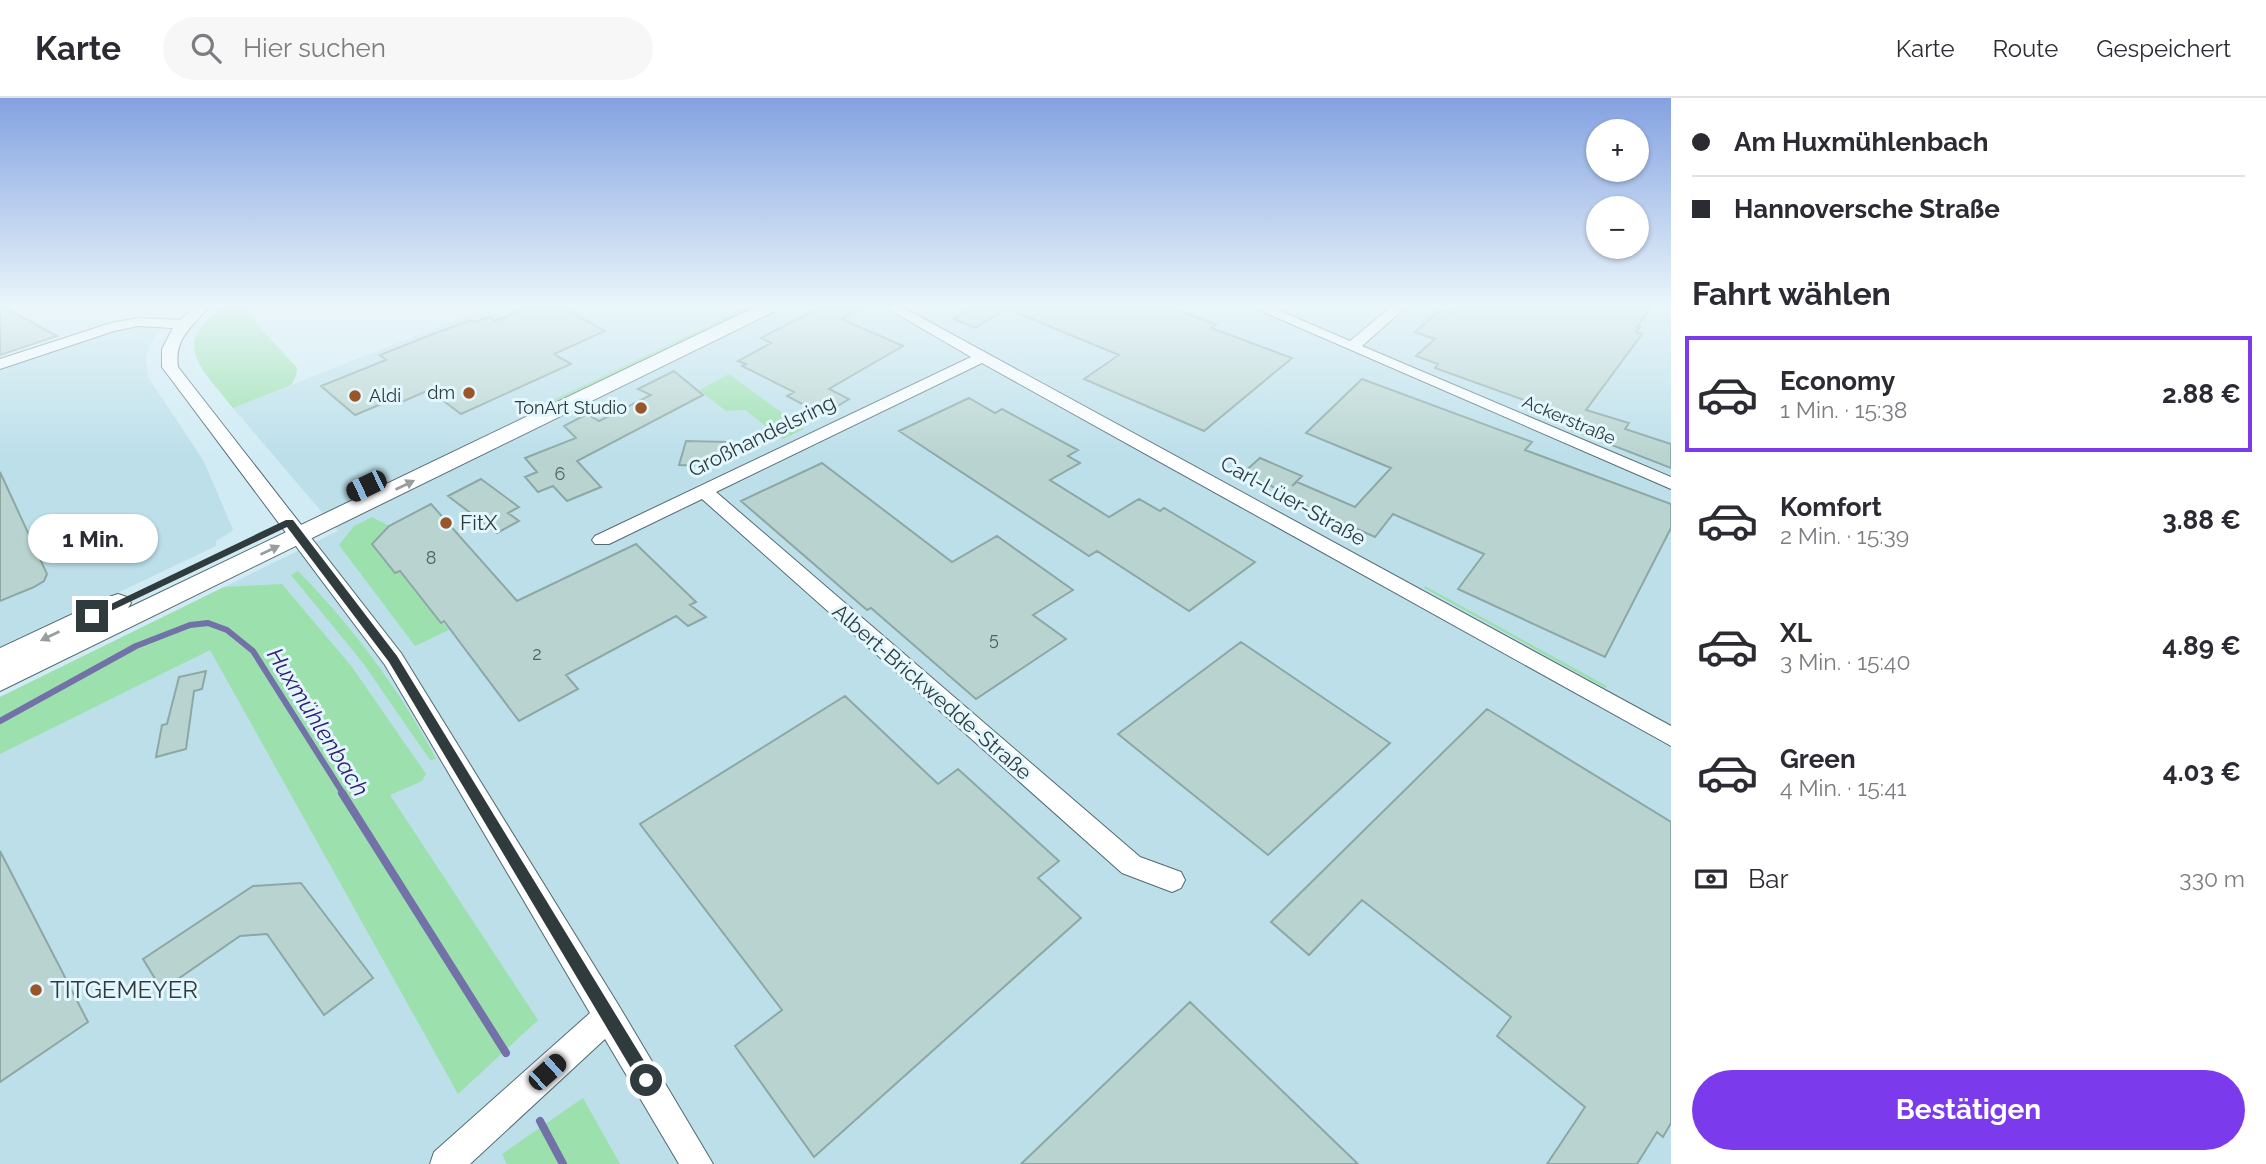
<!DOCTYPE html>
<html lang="de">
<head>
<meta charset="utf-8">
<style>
	body { margin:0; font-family:Raleway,sans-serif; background:#f7f7f7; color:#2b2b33; height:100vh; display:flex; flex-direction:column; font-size:26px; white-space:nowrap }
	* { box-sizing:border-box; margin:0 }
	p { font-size:23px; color:#7c7c81 }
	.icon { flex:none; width:38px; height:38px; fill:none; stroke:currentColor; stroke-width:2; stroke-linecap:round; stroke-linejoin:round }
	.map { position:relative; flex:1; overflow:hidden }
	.details { display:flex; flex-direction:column; background:#fff; width:595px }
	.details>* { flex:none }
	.guide { display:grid; align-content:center; height:154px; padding:0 21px; background:#fff }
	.tools { position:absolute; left:1586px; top:21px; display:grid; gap:14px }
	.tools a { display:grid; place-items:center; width:63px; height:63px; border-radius:50%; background:#fff; box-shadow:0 2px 5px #0004; font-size:35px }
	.end { position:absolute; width:32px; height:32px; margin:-16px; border:9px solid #303b3e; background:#fff; box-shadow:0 0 0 4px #fff }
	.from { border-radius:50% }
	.bubble { position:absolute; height:49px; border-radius:24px; background:#fff; box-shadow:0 2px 5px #0004; font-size:23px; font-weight:700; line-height:49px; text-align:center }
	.car { position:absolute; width:21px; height:42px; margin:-21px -10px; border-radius:9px; box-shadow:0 0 5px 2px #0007; background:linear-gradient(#222 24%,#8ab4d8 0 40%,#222 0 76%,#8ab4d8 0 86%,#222 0) }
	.guide b { display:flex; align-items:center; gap:24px; height:66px; font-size:26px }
	.guide b+b { border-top:2px solid #e1e1e2 }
	.guide i { width:18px; height:18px; background:#2b2b33 }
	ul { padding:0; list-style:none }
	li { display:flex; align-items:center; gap:21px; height:116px; margin:0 14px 10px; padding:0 7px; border:4px solid transparent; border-radius:0px }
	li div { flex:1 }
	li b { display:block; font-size:26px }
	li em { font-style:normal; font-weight:700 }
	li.on { border-color:#7c3aed }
	li>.icon { width:63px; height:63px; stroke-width:1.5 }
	h2 { padding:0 21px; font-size:32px; line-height:84px }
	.pay { display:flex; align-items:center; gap:18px; height:77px; padding:0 21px; font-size:26px }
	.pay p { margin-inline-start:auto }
	.cta { display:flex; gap:14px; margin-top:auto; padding:14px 21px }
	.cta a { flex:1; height:80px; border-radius:42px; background:#7c3aed; color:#fff; font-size:28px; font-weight:700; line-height:80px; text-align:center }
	header { display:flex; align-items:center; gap:42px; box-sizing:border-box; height:98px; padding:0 35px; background:#fff; border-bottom:2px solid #e1e1e2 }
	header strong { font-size:33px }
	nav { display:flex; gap:38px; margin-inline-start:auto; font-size:24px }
	.search { width:490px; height:63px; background:#f7f7f7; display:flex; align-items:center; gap:18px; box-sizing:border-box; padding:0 24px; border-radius:38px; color:#7c7c81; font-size:26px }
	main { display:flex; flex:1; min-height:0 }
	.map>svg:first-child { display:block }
	.built { fill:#bcdfea }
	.green { fill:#9be0ad }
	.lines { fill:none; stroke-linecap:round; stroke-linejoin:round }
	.stream-far1 { stroke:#7271a8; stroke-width:6 }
	.stream { stroke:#7271a8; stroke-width:8 }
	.building { fill:#b9d4d0; stroke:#8da8a4; stroke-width:2 }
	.minor-casing { stroke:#536a71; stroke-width:2 }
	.major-casing { stroke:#536a71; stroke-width:2 }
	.minor { fill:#fff; fill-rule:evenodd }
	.major { fill:#fff; fill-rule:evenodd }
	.oneway { fill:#989d9e }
	.route { fill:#303b3e }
	.poi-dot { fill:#9a5529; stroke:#e2f7fe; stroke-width:2.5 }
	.labels { text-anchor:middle; stroke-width:6; stroke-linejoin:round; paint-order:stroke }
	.far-poi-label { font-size:18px; fill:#303b3e; stroke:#e2f7fe; text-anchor:end }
	.far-street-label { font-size:18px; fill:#303b3e; stroke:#e2f7fe }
	.number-label { font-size:18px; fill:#526162 }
	.street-label { font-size:21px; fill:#303b3e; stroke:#e2f7fe }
	.poi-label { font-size:21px; fill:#303b3e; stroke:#e2f7fe; text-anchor:start }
	.water-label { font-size:23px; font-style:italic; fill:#321a75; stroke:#e2f7fe }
	.near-poi-label { font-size:24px; fill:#303b3e; stroke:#e2f7fe; text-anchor:start }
</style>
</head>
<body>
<header>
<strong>Karte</strong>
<div class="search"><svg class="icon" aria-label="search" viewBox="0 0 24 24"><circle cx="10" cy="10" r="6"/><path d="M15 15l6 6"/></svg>Hier suchen</div>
<nav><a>Karte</a><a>Route</a><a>Gespeichert</a></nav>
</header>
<main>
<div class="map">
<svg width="1671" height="1066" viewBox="0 0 1671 1066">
	<rect width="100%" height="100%" fill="#d1ebf4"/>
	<path class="built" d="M489,209H1671V1066H0V599L338,433L233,310Z
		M149,228L158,231L146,257L148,279L203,362L233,431L231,434L216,443V448L0,551V271L115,233Z"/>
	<path class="green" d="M225,209H248L258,227L297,270L296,278L291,287L233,310C204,272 167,246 225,209Z
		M747,209H760L351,408L520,322L555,301Z
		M729,276L804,331L783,341L745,312L726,313L699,292Z
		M372,419L389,428L373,447L395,475L400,473L449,532L415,548L339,447L354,428Z
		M298,473C352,528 401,593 436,661L430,662L363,565L291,477Z
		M282,486L352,569L426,676L422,683L390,697L538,922L458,996L210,552L0,656V599L224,489Z
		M1425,488L1607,588L1605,590L1424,490Z
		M583,1000L620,1066H507L502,1056Z"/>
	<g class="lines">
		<path class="stream-far1" d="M0,623L136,548L190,527L208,525L227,532L253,553L344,697"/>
		<path class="stream" d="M342,695L506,955
			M540,1023L563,1066"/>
	</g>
	<path class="building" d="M0,209H4L57,238L0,257Z
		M528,209H561L605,233L554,256L571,266L461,316L429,292L397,306L391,302L355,317L321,288L386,262L380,257L433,236L471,222L474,224L489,219L495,223Z
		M821,209H863L841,221L903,248L829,291L849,301L823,317L787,298L794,294L742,268L746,266L738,263L771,245L761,240Z
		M975,209H1169L1216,226L1211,230L1292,260L1204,333L1084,281L1119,257L1007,211L975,230L954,221Z
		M1455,209H1651L1637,229H1640L1636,234L1642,236L1586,312L1629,325L1625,331L1671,346V370L1568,330L1574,320L1435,270L1438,266L1416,258L1435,241L1415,234L1440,212L1454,216Z
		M674,273L703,297L577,363L601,389L567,403L553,388L538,394L525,379L537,374L525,360L576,340L564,328L587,316L599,323L651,297L638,291Z
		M1362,281L1532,344L1525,352L1671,406V430L1605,559L1458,491L1484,456L1393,416L1375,439L1283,398L1286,395L1243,375L1260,360L1302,378L1292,388L1297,384L1355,409L1391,370L1306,335Z
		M969,300L995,315L1002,311L1078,352L1068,358L1080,365L1050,382L1109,419L1139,401L1160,413L1164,410L1255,464L1189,513L1097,453L1089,458L899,333Z
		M686,343L727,344L723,361H709L707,368L679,367Z
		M822,365L952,464L997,438L1073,492L1033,517L1066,541L976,601L871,510L867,512L741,403Z
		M0,374L47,476L44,483L34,489L0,503Z
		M481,381L519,409L508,415L519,423L497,435L448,398Z
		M431,406L517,503L636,446L696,504L690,507L706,519L688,528L676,518L566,577L578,591L519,623L444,523L441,525L400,473L395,475L372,446L389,428Z
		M1241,544L1390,645L1268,757L1118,636Z
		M206,573L202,591L194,593L186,651L156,659L162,627L167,626L179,579Z
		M845,598L938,686L958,671L1059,763L1038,780L1081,820L814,1059L735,948L782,912L640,726Z
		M1487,611L1671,724V1025L1663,1039L1657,1034L1637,1066H1547L1585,1009L1497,938L1511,919L1362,802L1309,857L1271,824Z
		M0,753L88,924L0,984Z
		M301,785L373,880L324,917L267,836L240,838L162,892L143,861L253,788Z
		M1190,904L1358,1066H1021Z"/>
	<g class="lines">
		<g class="minor-casing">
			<path id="minor" d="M194,209H209C192,229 174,240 178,269L401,555L619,908L713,1066H679L605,941L470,1066H430L434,1054L590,915L385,567L162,269V251L173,230L138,228L114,233L0,271V261L111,225L138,220L180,222Z
				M885,209H902L1671,628V648L982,265L716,394L1140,759L1181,774L1185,782L1181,790L1172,794L1122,775L702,401L609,446H595L592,442L595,438L971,259Z
				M1252,209H1271L1350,243L1391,209H1406L1362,248L1671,379V391Z"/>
		</g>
		<g class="major-casing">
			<path id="major" d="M755,209H778L775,213L0,593V550L109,499L118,496L127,499L131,505L128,510Z"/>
		</g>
		<use href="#minor" class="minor"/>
		<use href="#major" class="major"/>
	</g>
	<defs><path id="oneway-solid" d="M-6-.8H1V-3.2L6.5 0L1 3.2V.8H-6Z" transform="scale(1.75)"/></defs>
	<g class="oneway">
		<use href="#oneway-solid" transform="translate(405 387) rotate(-26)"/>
		<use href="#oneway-solid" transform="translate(270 452) rotate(-25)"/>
		<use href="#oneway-solid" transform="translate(50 538) rotate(154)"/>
	</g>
	<linearGradient id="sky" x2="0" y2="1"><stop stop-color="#84a2e1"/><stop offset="0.58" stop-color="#eaf6fa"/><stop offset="1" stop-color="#eaf6fa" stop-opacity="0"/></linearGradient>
	<rect width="1671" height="358" fill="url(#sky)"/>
	<path class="route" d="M286,422H293L397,558L652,976L655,982L652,987L646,990L641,987L389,564L287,429L96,520L92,522L86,518Z"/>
	<g class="poi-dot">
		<circle cx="469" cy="295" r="7"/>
		<circle cx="355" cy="298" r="7"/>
		<circle cx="641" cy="310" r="7"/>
		<circle cx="446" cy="425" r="7"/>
		<circle cx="36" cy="892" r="7"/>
	</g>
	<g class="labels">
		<g class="far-poi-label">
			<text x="455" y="301">dm</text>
			<text x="369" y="304" text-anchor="start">Aldi</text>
			<text x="627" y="316">TonArt Studio</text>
		</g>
		<g class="far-street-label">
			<text transform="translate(1569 322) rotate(23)" y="6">Ackerstraße</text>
		</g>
		<g class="number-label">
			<text x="560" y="382">6</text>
			<text x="431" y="466">8</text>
			<text x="994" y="547">5</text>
			<text x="537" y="562">2</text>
		</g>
		<g class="street-label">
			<text transform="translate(762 338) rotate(-26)" y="7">Großhandelsring</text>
			<text transform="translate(1293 403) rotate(29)" y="7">Carl-Lüer-Straße</text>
			<text transform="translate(932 594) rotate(41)" y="7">Albert-Brickwedde-Straße</text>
		</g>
		<g class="poi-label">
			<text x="460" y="432">FitX</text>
		</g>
		<g class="water-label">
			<text transform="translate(318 624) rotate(58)" y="8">Huxmühlenbach</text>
		</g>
		<g class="near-poi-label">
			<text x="50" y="900">TITGEMEYER</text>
		</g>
	</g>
</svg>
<div class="tools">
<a>+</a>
<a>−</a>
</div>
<i class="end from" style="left:646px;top:982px"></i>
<i class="end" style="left:92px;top:518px"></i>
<div class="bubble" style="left:28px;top:416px;width:130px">1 Min.</div>
<i class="car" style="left:366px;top:388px;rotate:244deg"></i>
<i class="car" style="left:547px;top:974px;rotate:48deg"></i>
</div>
<section class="details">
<div class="guide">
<b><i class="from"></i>Am Huxmühlenbach</b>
<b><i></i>Hannoversche Straße</b>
</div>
<h2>Fahrt wählen</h2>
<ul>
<li class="on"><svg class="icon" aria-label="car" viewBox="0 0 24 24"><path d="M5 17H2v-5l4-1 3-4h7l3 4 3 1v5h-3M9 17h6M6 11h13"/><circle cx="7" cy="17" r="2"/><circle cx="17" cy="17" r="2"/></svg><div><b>Economy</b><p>1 Min. · 15:38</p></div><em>2.88 €</em></li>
<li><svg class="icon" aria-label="car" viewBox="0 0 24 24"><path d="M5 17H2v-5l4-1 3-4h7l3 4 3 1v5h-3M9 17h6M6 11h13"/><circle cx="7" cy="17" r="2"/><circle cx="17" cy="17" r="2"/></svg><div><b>Komfort</b><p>2 Min. · 15:39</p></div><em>3.88 €</em></li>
<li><svg class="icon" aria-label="car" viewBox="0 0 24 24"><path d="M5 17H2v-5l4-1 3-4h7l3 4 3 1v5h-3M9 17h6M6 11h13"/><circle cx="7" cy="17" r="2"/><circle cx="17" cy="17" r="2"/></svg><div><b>XL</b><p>3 Min. · 15:40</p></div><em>4.89 €</em></li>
<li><svg class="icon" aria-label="car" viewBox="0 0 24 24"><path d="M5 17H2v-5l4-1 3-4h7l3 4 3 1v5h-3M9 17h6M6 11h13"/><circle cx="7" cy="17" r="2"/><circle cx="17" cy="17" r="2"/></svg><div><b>Green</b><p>4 Min. · 15:41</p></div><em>4.03 €</em></li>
</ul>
<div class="pay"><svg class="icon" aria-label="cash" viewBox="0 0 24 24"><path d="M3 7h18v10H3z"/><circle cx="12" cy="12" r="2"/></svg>Bar<p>330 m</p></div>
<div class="cta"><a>Bestätigen</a></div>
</section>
</main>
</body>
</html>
